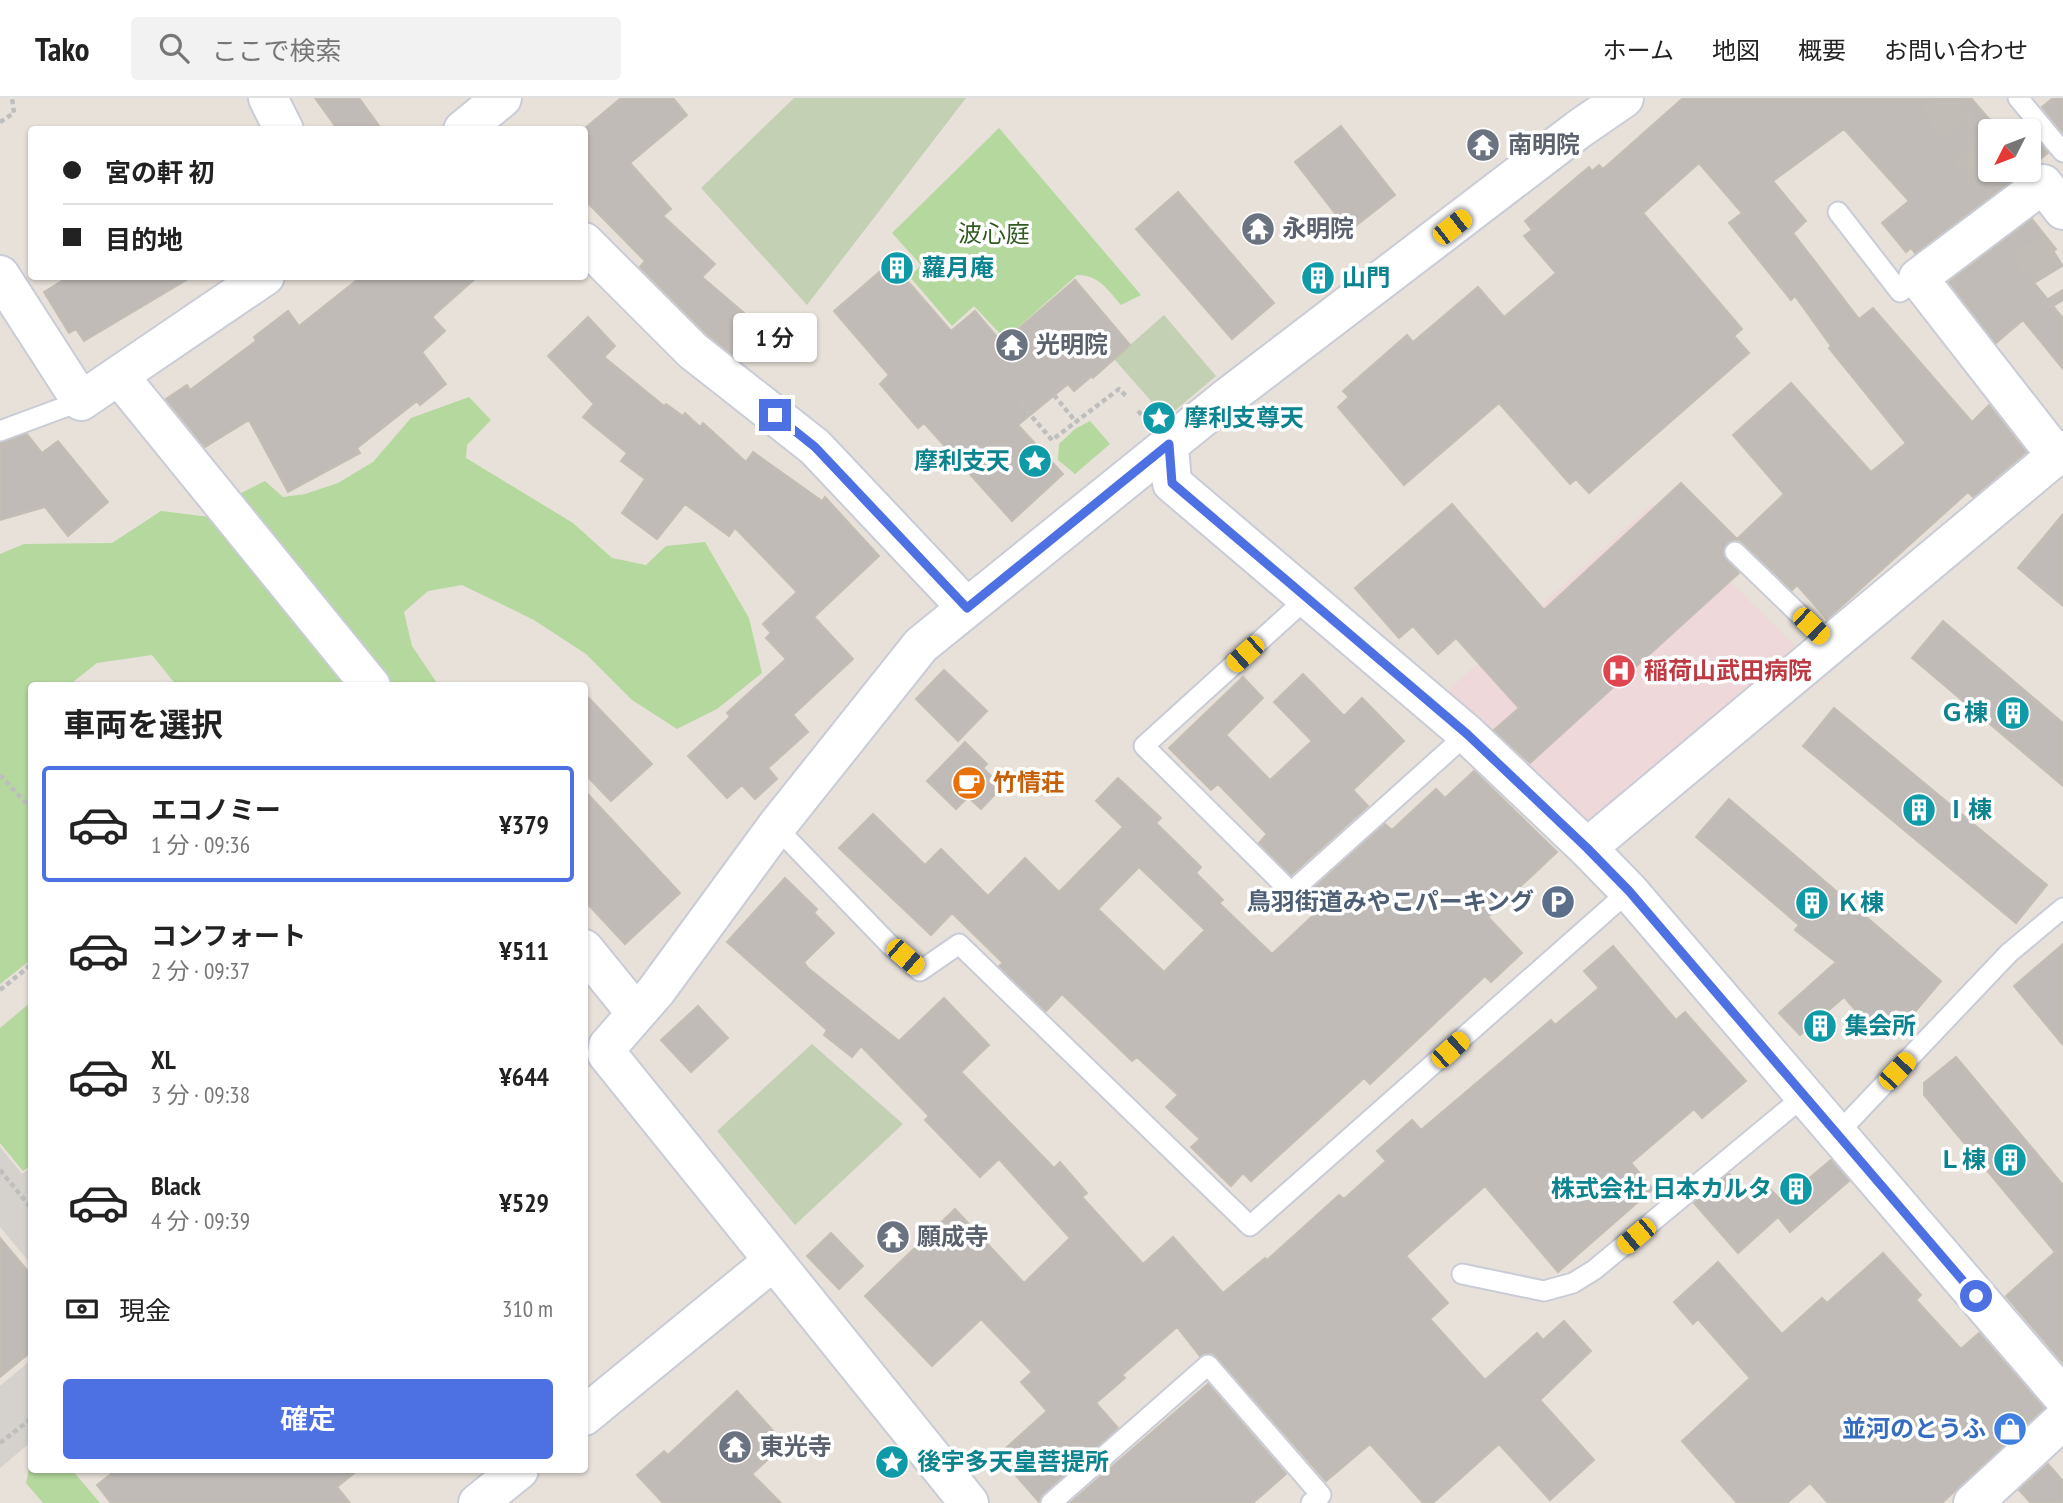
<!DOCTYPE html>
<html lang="ja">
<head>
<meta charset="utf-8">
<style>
	body { margin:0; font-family:"PT Sans Narrow","Noto Sans JP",sans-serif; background:#f2f2f2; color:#222; height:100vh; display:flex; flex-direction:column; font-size:26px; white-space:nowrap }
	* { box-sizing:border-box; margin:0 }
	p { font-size:23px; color:#767676 }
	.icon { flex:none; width:38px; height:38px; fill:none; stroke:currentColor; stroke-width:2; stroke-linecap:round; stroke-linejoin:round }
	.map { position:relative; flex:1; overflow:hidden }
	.sheet { position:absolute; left:28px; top:584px; width:560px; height:791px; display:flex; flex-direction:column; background:#fff; border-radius:7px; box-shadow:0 2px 5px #0004 }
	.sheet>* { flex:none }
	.banner { position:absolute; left:28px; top:28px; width:560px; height:154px; border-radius:7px; box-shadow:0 2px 5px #0004; display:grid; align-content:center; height:154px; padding:0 35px; background:#fff }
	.needle { width:46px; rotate:228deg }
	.tools { position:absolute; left:1978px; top:21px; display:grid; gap:14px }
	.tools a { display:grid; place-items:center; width:63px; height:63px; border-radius:7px; background:#fff; box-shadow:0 2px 5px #0004; font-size:35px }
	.end { position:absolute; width:32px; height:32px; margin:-16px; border:9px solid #4d70e3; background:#fff; box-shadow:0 0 0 4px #fff }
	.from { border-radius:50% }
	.bubble { position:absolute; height:49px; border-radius:7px; background:#fff; box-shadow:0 2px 5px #0004; font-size:23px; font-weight:600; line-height:49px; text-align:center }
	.car { position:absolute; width:21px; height:42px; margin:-21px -10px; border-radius:9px; box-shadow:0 0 5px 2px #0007; background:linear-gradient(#f5c518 24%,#345 0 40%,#f5c518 0 76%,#345 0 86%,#f5c518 0) }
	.banner b { display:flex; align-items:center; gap:24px; height:66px; font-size:26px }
	.banner b+b { border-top:2px solid #e0e0e0 }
	.banner i { width:18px; height:18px; background:#222 }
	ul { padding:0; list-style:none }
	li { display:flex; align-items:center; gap:21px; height:116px; margin:0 14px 10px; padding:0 21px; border:4px solid transparent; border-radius:7px }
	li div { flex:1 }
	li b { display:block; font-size:26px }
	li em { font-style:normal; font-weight:600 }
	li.current { border-color:#4d70e3 }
	li>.icon { width:63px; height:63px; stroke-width:1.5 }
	h2 { padding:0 35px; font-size:32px; line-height:84px }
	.pay { display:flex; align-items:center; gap:18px; height:77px; padding:0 35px; font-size:26px }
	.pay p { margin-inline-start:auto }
	.action { display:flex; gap:14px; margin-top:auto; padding:14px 35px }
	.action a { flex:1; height:80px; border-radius:7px; background:#4d70e3; color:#fff; font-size:28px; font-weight:600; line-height:80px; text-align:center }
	header { display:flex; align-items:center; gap:42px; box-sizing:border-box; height:98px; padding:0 35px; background:#fff; border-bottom:2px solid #e0e0e0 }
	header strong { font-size:33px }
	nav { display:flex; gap:38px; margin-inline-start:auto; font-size:24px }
	.search { width:490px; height:63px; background:#f2f2f2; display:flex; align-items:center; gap:18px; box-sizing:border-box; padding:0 24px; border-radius:7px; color:#767676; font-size:26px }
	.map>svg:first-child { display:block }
	.medical { fill:#eed8da }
	.green { fill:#b4d89d }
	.cemetery { fill:#c3d0b4 }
	.plaza { fill:#d5d1cc }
	.building { fill:#c0bbb7; stroke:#c3bdb4; stroke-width:2; fill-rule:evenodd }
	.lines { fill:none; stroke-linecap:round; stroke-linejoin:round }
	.highway-tunnel { stroke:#c1bcb6; stroke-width:38; stroke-dasharray:38 19; stroke-linecap:butt }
	.lane-casing { stroke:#c9ccd7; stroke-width:23 }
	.street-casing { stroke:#c9ccd7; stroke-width:42 }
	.secondary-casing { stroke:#c9ccd7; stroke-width:42 }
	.path { stroke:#bebebe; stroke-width:4.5; stroke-dasharray:5 3.5; stroke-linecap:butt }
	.lane { stroke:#fff; stroke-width:19 }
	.street { stroke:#fff; stroke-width:38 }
	.secondary { stroke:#fff; stroke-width:38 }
	.route { stroke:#4d70e3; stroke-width:9 }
	.labels { text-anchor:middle; stroke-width:7; stroke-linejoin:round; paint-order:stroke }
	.worship-label { font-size:24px; font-weight:bold; fill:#5b616d; stroke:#fff; text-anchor:start }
	.park-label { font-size:24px; fill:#305a21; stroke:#fff }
	.culture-label { font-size:24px; font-weight:bold; fill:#0d838f; stroke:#fff; text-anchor:start }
	.health-label { font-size:24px; font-weight:bold; fill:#be3a42; stroke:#fff; text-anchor:start }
	.food-label { font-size:24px; font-weight:bold; fill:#c56008; stroke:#fff; text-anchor:start }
	.service-label { font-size:24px; font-weight:bold; fill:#4e5e75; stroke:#fff; text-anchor:end }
	.shop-label { font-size:24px; font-weight:bold; fill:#366cbe; stroke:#fff; text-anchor:end }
</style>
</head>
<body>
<header>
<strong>Tako</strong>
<div class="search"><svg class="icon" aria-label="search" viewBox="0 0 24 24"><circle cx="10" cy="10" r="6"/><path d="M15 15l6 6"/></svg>ここで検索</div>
<nav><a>ホーム</a><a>地図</a><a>概要</a><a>お問い合わせ</a></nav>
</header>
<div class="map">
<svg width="2063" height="1405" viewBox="0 0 2063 1405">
	<rect width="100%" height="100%" fill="#e8e1da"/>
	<path class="medical" d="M1652,406L1797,550L1603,720L1585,726L1443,597Z"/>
	<path class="green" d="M999,30L1141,197L1121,207C1108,192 1099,177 1077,177L1005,241L974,208L952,228L910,179L921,167L892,135Z
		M469,299L491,322L467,347L466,360L573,425L612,460L646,467L666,448L705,444L749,520L762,575L717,611L677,631L632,602L586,556L534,522L462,487L428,493L404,514L412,548L439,588H393L358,551L237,397L265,383L283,399L305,396L338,385L373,364L411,320Z
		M1090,323L1110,346L1075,376L1058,362L1059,346L1075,331Z
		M161,413L210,419L348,588H177L152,557L97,565L68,588H32L31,855L28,864L0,886V456L24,446L112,445Z
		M31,904V1067L23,1073L0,1045V930Z
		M31,1361L32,1372H72L100,1405H43L26,1385Z"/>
	<path class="cemetery" d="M794,0H966L807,207L701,90Z
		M1164,217L1216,278L1166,320L1114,261Z
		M812,946L903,1026L795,1127L717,1033Z"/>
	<path class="plaza" d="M0,1049L22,1076L31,1069V1166L0,1129Z
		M31,1262V1344L0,1370V1288Z"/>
	<path class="building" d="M315,0H359L382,32H338Z
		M621,0H673L687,17L630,65L671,111L663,118L715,166L702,179L757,226L732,256L708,237L640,169L645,163L584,101V31Z
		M1683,0H1971L1995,28L1998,25L2005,33H1990V72H2026L1915,155L1911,150L1906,154L1882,125L1909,103L1844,31L1773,83L1806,123L1793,135L1859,221L1873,210L1972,324L1989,307L2026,354L1973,399L1968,394L1827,521L1797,487L1792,492L1738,440L1784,396L1733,337L1791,285L1871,374L1906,345L1829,250L1831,248L1795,198L1791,202L1729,125L1742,115L1699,65L1643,115L1742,231L1734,238L1749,255L1589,395L1576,381L1570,386L1499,305L1404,387L1338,309L1349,299L1343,293L1407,237L1413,244L1478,189L1504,219L1556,175L1524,138L1532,132L1525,123L1589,69L1592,73L1599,67L1603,71Z
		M2053,0H2063V35L2042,9Z
		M2023,25L2048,55L2028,70V33H2013Z
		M1341,28L1395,97L1349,133L1295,64Z
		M1178,94L1274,205L1232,241L1136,131Z
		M2032,121L2056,151L2026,175L2063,220V271L2023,222L1996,245L1949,184Z
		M891,164L951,233L975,213L1002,245L1075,182L1130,247L1093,280L1092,278L1074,293L1068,286L1018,327L1063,376L1012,423L924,325L918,330L880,286L889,277L834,213Z
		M70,178H193L84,243L76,231L69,235L44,194Z
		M362,178H478L432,219L445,233L422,254L446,286L420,307L417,303L357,350L360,355L288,394L249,322L205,349L166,301L187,287L190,292L256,243L254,239L288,213L299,228Z
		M588,219L615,248L604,259L664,308L666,306L683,318L685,315L700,329L703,325L746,364L753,354L822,403L825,399L879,458L814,519L853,561L793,617L808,634L768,670L777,681L755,701L742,687L727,700L688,658L730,619L727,615L786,561L766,540L771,535L763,526L797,494L735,430L729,438L685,406L657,441L622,415L645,381L621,363L627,355L583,319L594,306L548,258Z
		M27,336L42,355L58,343L108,404L68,438L45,409L0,422V345Z
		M1681,385L1738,442L1727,445L1723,457L1739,475L1530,665L1494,632L1519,610L1456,540L1438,556L1413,528L1399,540L1355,490L1452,406L1544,512Z
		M2063,416V508L2018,470Z
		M1943,523L2063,625V688L1912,560Z
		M944,572L987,613L958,643L916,601Z
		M1303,576L1344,618L1362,600L1404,643L1353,692L1368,708L1291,777L1259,745L1267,736L1218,686L1211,692L1169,650L1243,579L1263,600L1226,637L1270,682L1312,643L1274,604Z
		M584,595L652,666L611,703L584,675Z
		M1834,610L2047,787L2016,825L1803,648Z
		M965,644L987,666L983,670L1002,689L981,711L968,699L956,711L927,683Z
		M1474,673L1557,754L1488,819L1522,855L1491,884L1485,878L1370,986L1364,980L1251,1083L1243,1075L1231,1088L1191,1049L1200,1041L1166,1009L1178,997L1137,959L1132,963L1062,896L1046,913L999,868L1003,865L952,815L931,837L839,750L873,716L925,767L941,751L988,798L1025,760L1059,794L1123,729L1096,703L1118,680L1161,720L1156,725L1201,769L1196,775L1223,802L1219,805L1272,856L1321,810L1307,796L1385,726L1392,732L1436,691L1445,700ZM1139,769L1205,832L1164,874L1098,811Z
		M584,692L680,795L625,846L584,802Z
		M1729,701L1941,883L1909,921L1896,910L1872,931L1844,899L1800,937L1779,915L1836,864L1795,832L1799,827L1696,739Z
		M785,780L817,811L814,815L834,835L804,864L808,870L899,943L944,900L989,947L961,974L1054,1070L1060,1064L1087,1095L1082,1099L1143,1166L1173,1139L1223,1195L1265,1160L1267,1162L1339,1097L1344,1101L1386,1063L1377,1053L1412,1022L1421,1032L1551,922L1555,927L1599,890L1584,873L1613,848L1676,922L1685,914L1746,983L1702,1020L1694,1011L1631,1065L1653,1091L1558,1174L1485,1088L1406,1158L1448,1205L1430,1221L1485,1282L1537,1235L1543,1242L1564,1223L1591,1253L1540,1302L1594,1362L1550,1402L1499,1346L1433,1405H1423L1370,1346L1326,1383L1217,1259L1211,1255L1200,1258L1177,1229L1122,1277L1125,1280L1096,1305L1118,1330L1043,1396L1039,1404L998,1357L1047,1313L1021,1284L1032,1274L981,1221L932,1268L865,1198L955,1111L1024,1185L1070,1140L999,1061L980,1079L925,1022L929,1018L861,948L852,959L824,937L827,932L727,844Z
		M2063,846V947L2014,888Z
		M698,908L728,940L691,974L661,942Z
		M1956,959L2063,1087V1265L2006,1198L2055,1154L1924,997V985Z
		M1831,1062L1849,1083L1790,1134L1778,1119L1738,1155L1694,1105L1729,1076L1746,1095L1761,1082L1782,1103Z
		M831,1135L863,1168L839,1191L807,1158Z
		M0,1140L32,1178V1253L0,1279Z
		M1883,1155L1921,1197L1916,1202L1961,1251L1979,1235L2044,1310L1942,1405H1828L1810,1385L1787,1405H1737L1682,1343L1750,1280L1698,1221L1693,1226L1674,1204L1718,1164L1782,1236L1822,1200L1827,1205Z
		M1208,1286L1286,1376L1253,1405H1070Z
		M737,1293L785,1346L752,1376L781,1405H663L637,1377L664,1353L668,1357Z
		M2048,1366L2063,1383V1405H2031L2019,1392Z
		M116,1372H358L337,1389L350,1405H111L97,1387Z"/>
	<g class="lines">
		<path class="highway-tunnel" d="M1938,0L2063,203"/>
		<g class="lane-casing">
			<path id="lane" d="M2018,0L2063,54
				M1838,114L1900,194L1918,180
				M0,333L81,303
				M1735,454L1830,546
				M1306,501L1144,648L1291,794L1467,636
				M776,729L889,846L920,873L959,846L1250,1128L1629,793
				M1837,1036L2009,855L2063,810
				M1462,1176L1544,1193L1573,1185L1594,1172L1804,998
				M1051,1405L1208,1267L1321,1397L1311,1405"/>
		</g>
		<g class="street-casing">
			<path id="street" d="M268,0L284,32
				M463,32L502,0
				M584,144L693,253L815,349L967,510
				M0,177L81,303L265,178
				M119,278L371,588
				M1169,347L1172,385L1467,636L1587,750L2063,352
				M2056,357L1918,180L2043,86L2063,112
				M584,851L636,915
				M584,1318L772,1164
				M478,1405L519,1372
				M969,1405L607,956L608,948L656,893L776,729L921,547L1228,299L1579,31L1624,0
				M1973,1405L2063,1322"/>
		</g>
		<g class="secondary-casing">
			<path id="secondary" d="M1587,750L1629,793L2063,1299"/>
		</g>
		<path class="path" d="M0,24L14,15L12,0
			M1054,297L1076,324
			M1021,306L1052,342L1119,291L1126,298
			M1138,313L1145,320
			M0,677L32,712
			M0,892L32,866
			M0,1072L32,1111
			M0,1345L32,1320"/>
		<use href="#lane" class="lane"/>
		<use href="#street" class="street"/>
		<use href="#secondary" class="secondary"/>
	</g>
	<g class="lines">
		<path class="route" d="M775,317L815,349L967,510L1169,346L1172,385L1467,636L1587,750L1629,793L1976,1198"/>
	</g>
	<defs>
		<g id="temple-disc" transform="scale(1.75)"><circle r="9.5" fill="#6b7280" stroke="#fff"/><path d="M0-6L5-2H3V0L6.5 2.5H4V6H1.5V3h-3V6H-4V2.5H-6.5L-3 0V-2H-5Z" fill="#fff"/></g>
		<g id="building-disc" transform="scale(1.75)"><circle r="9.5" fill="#0f9aa8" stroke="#fff"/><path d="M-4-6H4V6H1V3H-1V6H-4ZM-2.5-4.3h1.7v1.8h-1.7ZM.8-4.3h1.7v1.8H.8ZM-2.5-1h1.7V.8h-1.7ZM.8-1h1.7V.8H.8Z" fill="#fff"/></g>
		<g id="sight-disc" transform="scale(1.75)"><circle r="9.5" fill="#0f9aa8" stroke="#fff"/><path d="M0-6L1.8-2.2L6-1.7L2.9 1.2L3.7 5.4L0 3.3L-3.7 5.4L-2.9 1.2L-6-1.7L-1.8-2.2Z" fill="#fff"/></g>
		<g id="hospital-disc" transform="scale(1.75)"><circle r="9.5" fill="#e0444e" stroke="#fff"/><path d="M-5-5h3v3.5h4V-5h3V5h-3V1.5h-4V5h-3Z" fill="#fff"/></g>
		<g id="cafe-disc" transform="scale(1.75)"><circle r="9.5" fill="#e8710a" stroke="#fff"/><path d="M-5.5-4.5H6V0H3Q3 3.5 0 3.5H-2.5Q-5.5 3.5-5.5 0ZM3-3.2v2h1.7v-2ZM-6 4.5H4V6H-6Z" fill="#fff"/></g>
		<g id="parking-disc" transform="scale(1.75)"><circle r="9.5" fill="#5c6f8a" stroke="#fff"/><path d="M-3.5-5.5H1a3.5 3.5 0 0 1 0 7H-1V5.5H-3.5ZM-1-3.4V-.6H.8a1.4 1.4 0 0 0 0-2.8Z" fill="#fff"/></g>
		<g id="shop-disc" transform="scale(1.75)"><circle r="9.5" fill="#3f7fe0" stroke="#fff"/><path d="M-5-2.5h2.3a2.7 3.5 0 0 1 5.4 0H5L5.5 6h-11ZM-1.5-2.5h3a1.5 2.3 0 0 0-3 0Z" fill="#fff"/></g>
	</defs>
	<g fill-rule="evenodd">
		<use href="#temple-disc" x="1483" y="47"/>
		<use href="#temple-disc" x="1258" y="131"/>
		<use href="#building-disc" x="897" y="170"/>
		<use href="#building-disc" x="1318" y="180"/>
		<use href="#temple-disc" x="1012" y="247"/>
		<use href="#sight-disc" x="1159" y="320"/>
		<use href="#sight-disc" x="1035" y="363"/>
		<use href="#hospital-disc" x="1619" y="573"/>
		<use href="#building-disc" x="2013" y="615"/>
		<use href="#cafe-disc" x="969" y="685"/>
		<use href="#building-disc" x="1919" y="712"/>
		<use href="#parking-disc" x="1558" y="804"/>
		<use href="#building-disc" x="1812" y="805"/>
		<use href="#building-disc" x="1820" y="928"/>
		<use href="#building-disc" x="2010" y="1062"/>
		<use href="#building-disc" x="1796" y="1091"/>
		<use href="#temple-disc" x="893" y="1139"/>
		<use href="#shop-disc" x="2010" y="1331"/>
		<use href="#temple-disc" x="735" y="1349"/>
		<use href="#sight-disc" x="892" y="1364"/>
	</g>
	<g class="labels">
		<g class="worship-label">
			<text x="1508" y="55">南明院</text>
			<text x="1282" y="139">永明院</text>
			<text x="1036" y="255">光明院</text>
			<text x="917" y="1147">願成寺</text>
			<text x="760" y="1357">東光寺</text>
		</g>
		<g class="park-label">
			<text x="994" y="144">波心庭</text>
		</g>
		<g class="culture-label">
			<text x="922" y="178">蘿月庵</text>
			<text x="1342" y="188">山門</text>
			<text x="1184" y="328">摩利支尊天</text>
			<text x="1010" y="371" text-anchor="end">摩利支天</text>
			<text x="1988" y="623" text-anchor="end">Ｇ棟</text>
			<text x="1944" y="720">Ⅰ棟</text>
			<text x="1836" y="813">Ｋ棟</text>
			<text x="1844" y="936">集会所</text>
			<text x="1986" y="1070" text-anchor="end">Ｌ棟</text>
			<text x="1772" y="1099" text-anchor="end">株式会社 日本カルタ</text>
			<text x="917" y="1372">後宇多天皇菩提所</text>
		</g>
		<g class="health-label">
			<text x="1644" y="581">稲荷山武田病院</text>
		</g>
		<g class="food-label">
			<text x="993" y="693">竹情荘</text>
		</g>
		<g class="service-label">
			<text x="1534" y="812">鳥羽街道みやこパーキング</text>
		</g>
		<g class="shop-label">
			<text x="1986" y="1339">並河のとうふ</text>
		</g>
	</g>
</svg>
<div class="tools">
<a><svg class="needle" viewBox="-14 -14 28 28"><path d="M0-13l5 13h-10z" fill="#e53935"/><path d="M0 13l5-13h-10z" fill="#767676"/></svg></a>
</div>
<i class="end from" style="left:1976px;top:1198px"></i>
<i class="end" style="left:775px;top:317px"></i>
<div class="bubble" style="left:733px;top:215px;width:84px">1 分</div>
<i class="car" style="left:1452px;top:129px;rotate:52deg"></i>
<i class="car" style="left:1811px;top:528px;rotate:134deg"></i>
<i class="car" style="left:1245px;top:556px;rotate:228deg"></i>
<i class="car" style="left:905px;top:859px;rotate:131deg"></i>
<i class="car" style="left:1450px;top:952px;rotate:48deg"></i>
<i class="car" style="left:1897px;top:973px;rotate:43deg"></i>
<i class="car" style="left:1636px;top:1138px;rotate:230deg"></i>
<div class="banner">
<b><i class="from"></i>宮の軒 初</b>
<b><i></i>目的地</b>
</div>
<section class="sheet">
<h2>車両を選択</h2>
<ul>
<li class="current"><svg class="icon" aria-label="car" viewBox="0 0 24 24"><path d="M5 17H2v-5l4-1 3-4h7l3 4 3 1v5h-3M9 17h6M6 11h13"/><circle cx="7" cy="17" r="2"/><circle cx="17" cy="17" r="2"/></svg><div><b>エコノミー</b><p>1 分 · 09:36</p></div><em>¥379</em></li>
<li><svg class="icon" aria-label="car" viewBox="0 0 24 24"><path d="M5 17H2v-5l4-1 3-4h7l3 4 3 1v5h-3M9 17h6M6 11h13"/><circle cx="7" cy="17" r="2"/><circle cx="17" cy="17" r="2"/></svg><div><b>コンフォート</b><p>2 分 · 09:37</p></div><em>¥511</em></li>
<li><svg class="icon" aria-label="car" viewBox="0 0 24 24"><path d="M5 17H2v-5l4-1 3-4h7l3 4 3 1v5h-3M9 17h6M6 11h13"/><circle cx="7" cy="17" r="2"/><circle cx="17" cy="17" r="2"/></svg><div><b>XL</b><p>3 分 · 09:38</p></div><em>¥644</em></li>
<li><svg class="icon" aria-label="car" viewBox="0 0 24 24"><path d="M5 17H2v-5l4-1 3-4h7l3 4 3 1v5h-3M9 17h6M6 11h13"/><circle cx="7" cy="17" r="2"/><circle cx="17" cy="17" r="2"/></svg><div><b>Black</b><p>4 分 · 09:39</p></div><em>¥529</em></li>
</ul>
<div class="pay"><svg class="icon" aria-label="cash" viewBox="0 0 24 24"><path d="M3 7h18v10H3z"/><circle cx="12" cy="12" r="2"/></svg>現金<p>310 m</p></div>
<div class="action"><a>確定</a></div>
</section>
</div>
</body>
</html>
